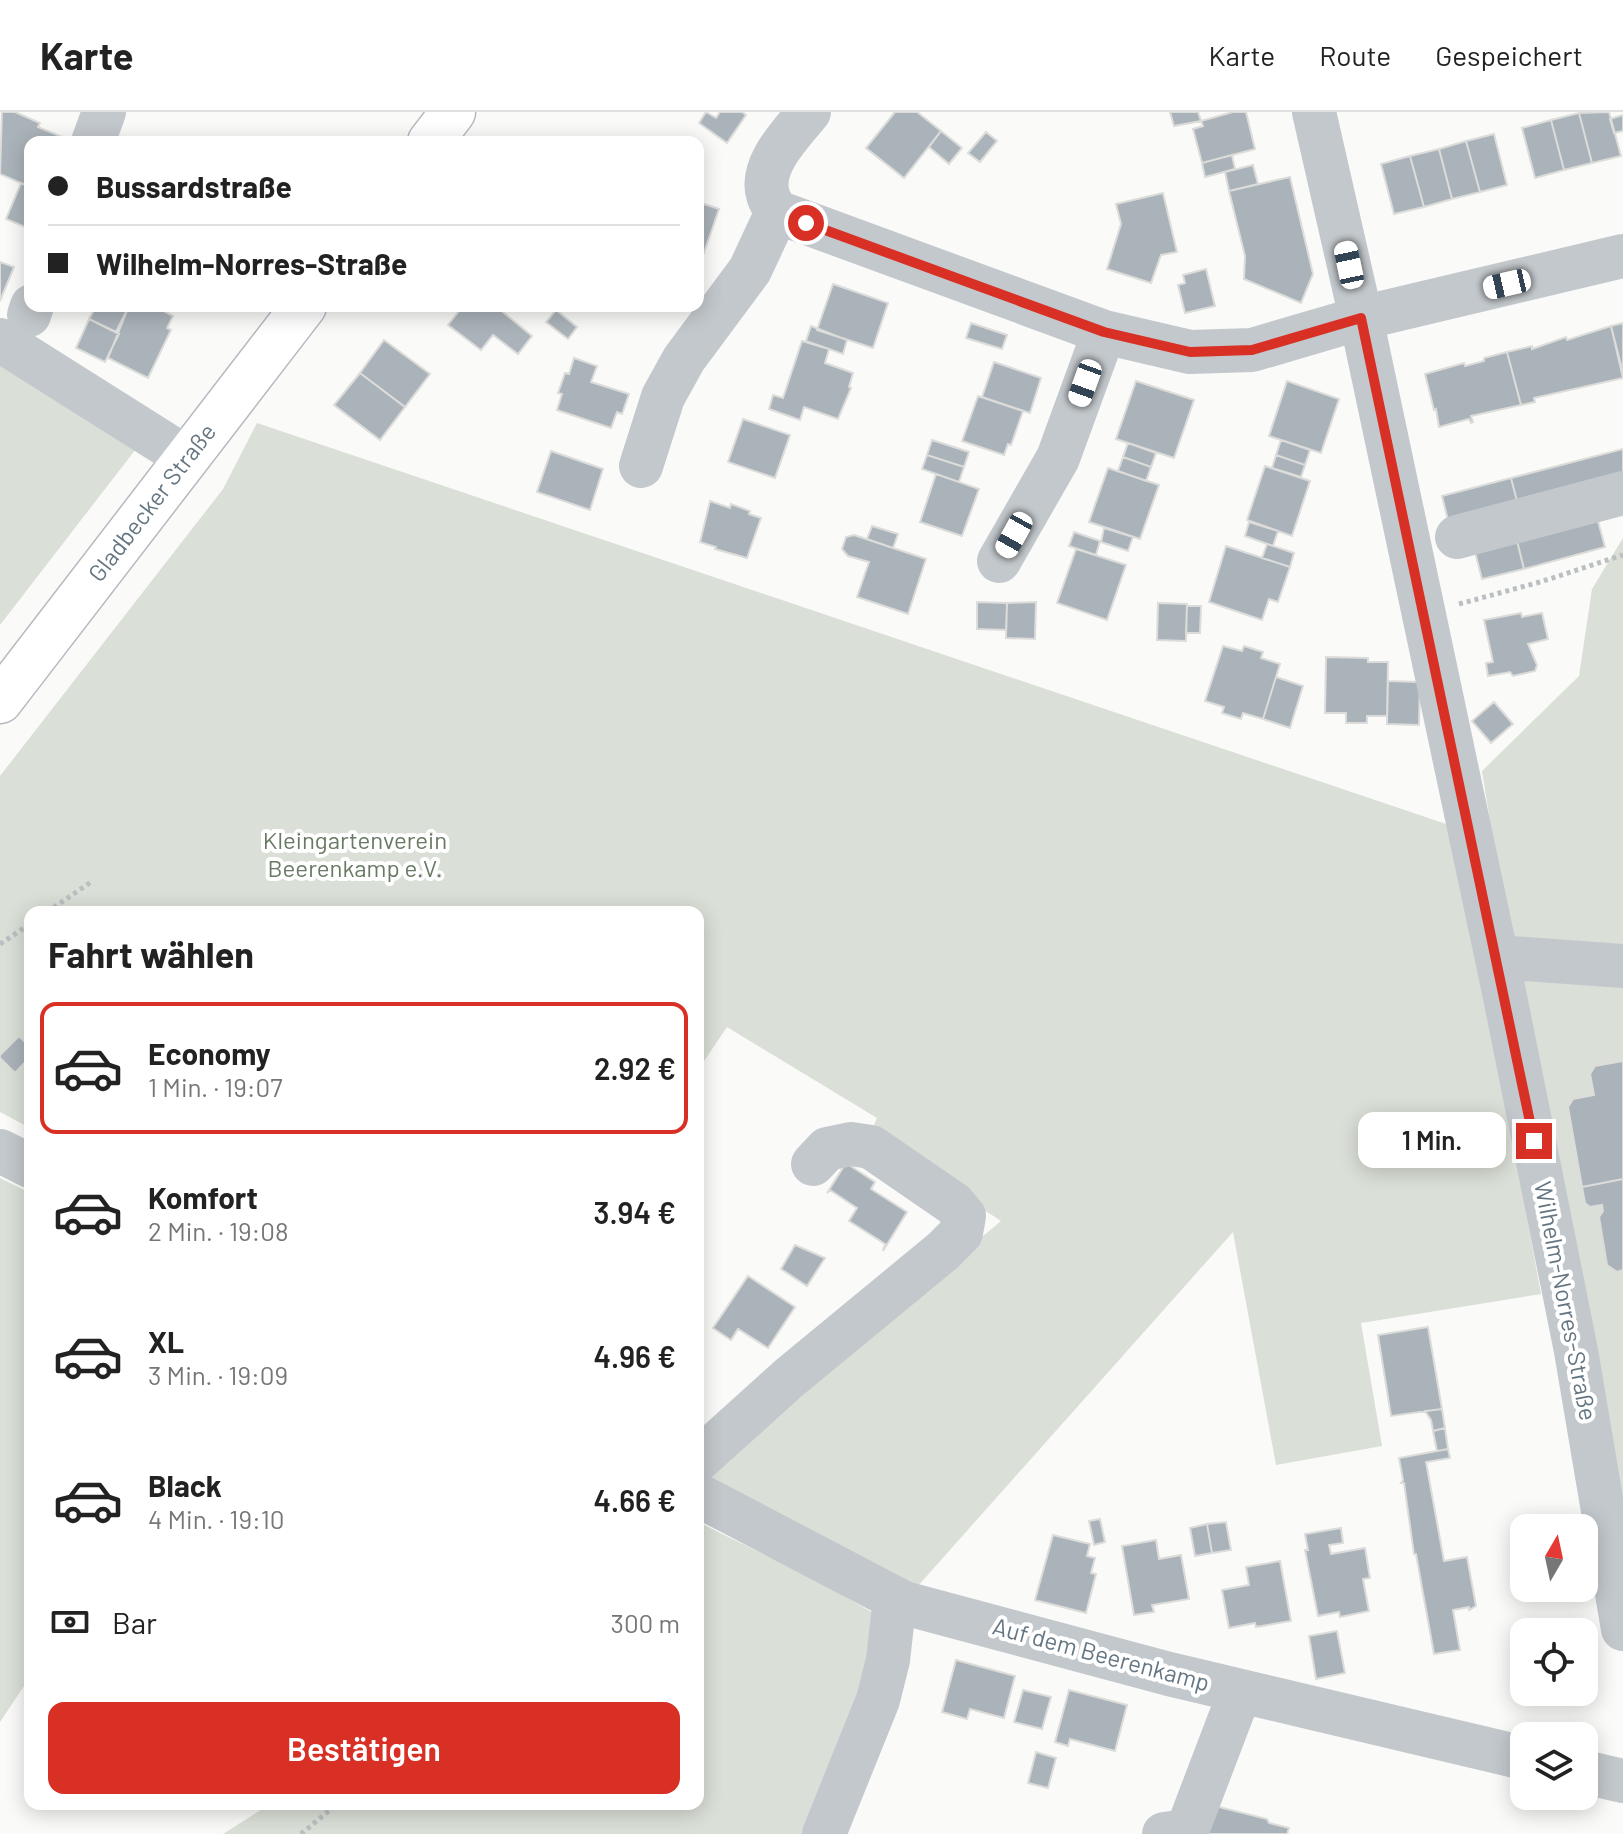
<!DOCTYPE html>
<html lang="de">
<head>
<meta charset="utf-8">
<style>
	body { margin:0; font-family:Barlow,sans-serif; background:#f2f2f2; color:#222; height:100vh; display:flex; flex-direction:column; font-size:30px; white-space:nowrap }
	* { box-sizing:border-box; margin:0 }
	p { font-size:26px; color:#767676 }
	.icon { flex:none; width:44px; height:44px; fill:none; stroke:currentColor; stroke-width:2; stroke-linecap:round; stroke-linejoin:round }
	.map { position:relative; flex:1; overflow:hidden }
	.drawer { position:absolute; left:24px; top:794px; width:680px; height:904px; display:flex; flex-direction:column; background:#fff; border-radius:16px; box-shadow:0 4px 20px #0003 }
	.drawer>* { flex:none }
	.top-card { position:absolute; left:24px; top:24px; width:680px; height:176px; border-radius:16px; box-shadow:0 4px 20px #0003; display:grid; align-content:center; height:176px; padding:0 24px; background:#fff }
	.needle { width:52px; rotate:9deg }
	.fabs { position:absolute; left:1510px; top:1402px; display:grid; gap:16px }
	.fabs a { display:grid; place-items:center; width:88px; height:88px; border-radius:16px; background:#fff; box-shadow:0 4px 20px #0003; font-size:40px }
	.end { position:absolute; width:36px; height:36px; margin:-18px; border:10px solid #d93025; background:#fff; box-shadow:0 0 0 4px #fff }
	.from { border-radius:50% }
	.bubble { position:absolute; height:56px; border-radius:16px; background:#fff; box-shadow:0 4px 20px #0003; font-size:26px; font-weight:600; line-height:56px; text-align:center }
	.car { position:absolute; width:24px; height:48px; margin:-24px -12px; border-radius:10px; box-shadow:0 0 6px 2px #0007; background:linear-gradient(#fff 24%,#345 0 40%,#fff 0 76%,#345 0 86%,#fff 0) }
	.top-card b { display:flex; align-items:center; gap:28px; height:76px; font-size:30px }
	.top-card b+b { border-top:2px solid #e0e0e0 }
	.top-card i { width:20px; height:20px; background:#222 }
	ul { padding:0; list-style:none }
	li { display:flex; align-items:center; gap:24px; height:132px; margin:0 16px 12px; padding:0 8px; border:4px solid transparent; border-radius:16px }
	li div { flex:1 }
	li b { display:block; font-size:30px }
	li em { font-style:normal; font-weight:600 }
	li.active { border-color:#d93025 }
	li>.icon { width:72px; height:72px; stroke-width:1.5 }
	h2 { padding:0 24px; font-size:36px; line-height:96px }
	.pay { display:flex; align-items:center; gap:20px; height:88px; padding:0 24px; font-size:30px }
	.pay p { margin-inline-start:auto }
	.button { display:flex; gap:16px; margin-top:auto; padding:16px 24px }
	.button a { flex:1; height:92px; border-radius:16px; background:#d93025; color:#fff; font-size:32px; font-weight:600; line-height:92px; text-align:center }
	header { display:flex; align-items:center; gap:48px; box-sizing:border-box; height:112px; padding:0 40px; background:#fff; border-bottom:2px solid #e0e0e0 }
	header strong { font-size:38px }
	nav { display:flex; gap:44px; margin-inline-start:auto; font-size:28px }
	.map>svg:first-child { display:block }
	.green { fill:#dadfd7 }
	.building { fill:#aab3b9; stroke:#dcdcda; stroke-width:2 }
	.lines { fill:none; stroke-linecap:round; stroke-linejoin:round }
	.major-casing { stroke:#b5babe; stroke-width:47 }
	.path { stroke:#bbbfc2; stroke-width:5; stroke-dasharray:4 4; stroke-linecap:butt }
	.minor { stroke:#c3c8cc; stroke-width:44 }
	.major { stroke:#fff; stroke-width:44 }
	.route { stroke:#d93025; stroke-width:10 }
	.labels { text-anchor:middle; stroke-width:8; stroke-linejoin:round; paint-order:stroke }
	.street-label { font-size:24px; fill:#657683; stroke:#fff }
	.park-label { font-size:24px; fill:#687a64; stroke:#fff }
</style>
</head>
<body>
<header>
<strong>Karte</strong>
<nav><a>Karte</a><a>Route</a><a>Gespeichert</a></nav>
</header>
<div class="map">
<svg width="1623" height="1722" viewBox="0 0 1623 1722">
	<rect width="100%" height="100%" fill="#fafaf8"/>
	<path class="green" d="M0,242L139,333L0,513Z
		M257,311L1455,715L1541,1182L1361,1211L1382,1334L1276,1353L1233,1120L917,1475L698,1362L1001,1109L870,1023L877,1006L727,915L698,958V800H30V1016L0,1000V664L223,377Z
		M1623,426V1455L1509,828L1482,659L1579,564L1592,477Z
		M0,1066L30,1081V1565L0,1610Z
		M698,1410L818,1469L885,1508L811,1722H223L270,1692H698Z"/>
	<path class="building" d="M2,0H15L40,11L38,15L67,27L66,30H30V75L0,62Z
		M706,0L716,6L720,0H742L746,3L727,31L699,11Z
		M895,0H917L941,19L904,66L866,36Z
		M1170,0H1198L1201,9L1174,14Z
		M1233,0H1246L1255,37L1202,51L1193,17L1203,14L1201,9Z
		M1609,0L1621,44L1592,51L1579,1Z
		M1579,1L1592,51L1564,58L1551,8Z
		M1623,3V19L1614,21L1610,7Z
		M1551,8L1564,58L1535,66L1522,16Z
		M941,19L962,36L949,52L929,35Z
		M986,20L997,29L980,50L968,41Z
		M1494,22L1507,73L1480,80L1466,29Z
		M1466,29L1480,80L1452,87L1439,37Z
		M1439,37L1452,87L1424,95L1410,44Z
		M1232,43L1235,57L1205,65L1202,51Z
		M1410,44L1424,95L1394,102L1381,52Z
		M1253,53L1258,72L1229,79L1225,60Z
		M1290,65L1313,162L1301,191L1244,167L1245,144L1229,79Z
		M21,71L30,75V117L6,107Z
		M1163,81L1177,140L1161,143L1151,171L1107,157L1121,112L1116,92Z
		M698,90L719,97L699,155L698,154Z
		M0,150L14,155L0,189Z
		M1206,157L1215,194L1185,201L1178,173L1185,171L1183,163Z
		M833,172L888,191L873,236L817,218Z
		M96,194L128,196L116,220L89,207Z
		M129,194H164L162,198L173,204L167,216L171,218L148,266L108,246Z
		M463,194H500L498,196L532,224L518,242L493,223L481,238L448,213Z
		M556,198L577,215L568,227L546,210Z
		M89,207L119,222L105,250L76,236Z
		M971,211L1007,223L1002,237L966,226Z
		M1623,211V261L1611,214Z
		M811,214L847,228L843,242L806,229Z
		M1611,214L1623,266L1534,286L1535,290L1521,293L1507,240L1532,234V237L1566,225L1567,228Z
		M384,228L430,262L405,295L360,261Z
		M802,229L829,237L825,251L853,261L849,275L851,276L838,307L804,295L800,308L769,297L773,283L783,286Z
		M1507,240L1521,293L1471,304L1473,310L1471,311L1469,307L1439,315L1436,297L1434,298L1425,262L1464,251L1465,254L1484,249V246Z
		M574,246L597,254L591,270L629,282L622,302L617,300L611,316L557,298L562,282L558,281L565,261L569,262Z
		M994,250L1041,266L1030,301L982,285Z
		M360,261L405,295L380,328L334,293Z
		M1136,269L1194,288L1174,346L1116,327Z
		M1287,269L1339,287L1321,341L1269,324Z
		M978,284L1023,299L1011,333L1008,332L1004,343L962,329Z
		M743,307L790,323L775,366L728,350Z
		M932,328L969,340L964,355L927,343Z
		M1281,328L1310,338L1305,353L1276,343Z
		M1128,331L1156,341L1151,355L1123,345Z
		M1623,337V365L1518,393L1511,366Z
		M551,339L603,357L590,398L537,380Z
		M927,343L964,355L959,370L922,357Z
		M1276,343L1305,353L1301,365L1272,356Z
		M1123,345L1151,355L1146,369L1118,359Z
		M1265,354L1310,369L1292,424L1247,408Z
		M1108,356L1159,373L1140,427L1089,410Z
		M936,362L979,377L962,424L920,410Z
		M1511,366L1518,393L1449,412L1442,384Z
		M710,389L730,396L731,392L750,399L749,402L761,406L747,446L715,437L716,435L700,430Z
		M1598,409L1605,435L1524,457L1517,429Z
		M1249,410L1278,419L1273,434L1245,424Z
		M872,414L898,422L893,436L867,427Z
		M1104,416L1133,425L1128,439L1101,430Z
		M1074,420L1100,429L1096,443L1069,434Z
		M854,423L926,447L908,502L857,485L869,450L848,444L842,437L846,425Z
		M1517,429L1524,457L1482,467L1475,440Z
		M1267,432L1294,441L1290,455L1262,446Z
		M1226,434L1290,455L1278,490L1269,487L1262,508L1209,490Z
		M1076,437L1126,453L1107,508L1057,491Z
		M977,490L1007,491L1006,518L977,517Z
		M1036,490L1035,527L1006,526L1007,491Z
		M1158,491L1187,492L1186,529L1157,528Z
		M1187,494H1201L1200,521H1186Z
		M1521,501L1522,505L1542,501L1548,527L1528,532L1537,553L1535,559L1513,564L1510,560L1488,564L1486,551L1493,550L1484,508Z
		M1223,534L1242,539L1244,534L1263,540L1261,546L1280,552L1263,607L1243,601L1241,607L1222,601L1224,595L1205,589Z
		M1326,545L1368,546V550H1388L1387,604H1367V611H1346V601H1325Z
		M1276,565L1303,574L1290,616L1263,607Z
		M1388,569L1420,570L1419,613L1387,612Z
		M1494,590L1513,612L1491,631L1472,609Z
		M19,924L30,935V945L15,961L0,946V943Z
		M1623,949V1067L1582,1075L1568,995L1573,987L1594,983L1590,962L1595,954Z
		M846,1051L875,1070L871,1077L907,1100L883,1139L885,1132L849,1109L857,1096L830,1078L827,1081Z
		M1623,1067V1158L1617,1160L1607,1153L1599,1105L1603,1099L1602,1093L1590,1095L1585,1091L1582,1075Z
		M795,1133L825,1146L807,1174L781,1157Z
		M748,1164L795,1195L768,1236L738,1217L731,1228L713,1216Z
		M1428,1215L1442,1297L1391,1304L1378,1223Z
		M1442,1297L1445,1316L1433,1319L1431,1308L1425,1299Z
		M1445,1316L1448,1337L1437,1339L1433,1319Z
		M1448,1337L1450,1346L1426,1350L1444,1449L1467,1445L1476,1494L1469,1498V1495L1453,1498L1460,1538L1434,1542L1416,1442H1414L1404,1371H1401L1403,1368L1399,1346Z
		M1100,1407L1105,1430L1094,1433L1089,1409Z
		M1226,1410L1231,1438L1212,1441L1207,1412Z
		M1207,1412L1212,1441L1195,1444L1190,1416Z
		M1341,1416L1343,1431L1329,1433L1331,1442L1365,1436L1370,1466L1363,1467L1369,1499L1340,1505L1339,1500L1318,1504L1305,1438H1308L1305,1422Z
		M1053,1423L1090,1432L1087,1444L1095,1446L1091,1461L1096,1462L1086,1501L1035,1488Z
		M1156,1428L1159,1447L1181,1443L1189,1487L1152,1493L1154,1500L1134,1503L1122,1434Z
		M1280,1449L1291,1509L1256,1515L1255,1511L1229,1516L1222,1478L1249,1473L1246,1455Z
		M1337,1519L1345,1561L1316,1567L1309,1524Z
		M956,1548L1015,1564L1004,1606L970,1597L967,1607L942,1600Z
		M1023,1578L1051,1585L1042,1617L1014,1610Z
		M1069,1578L1127,1593L1115,1639L1070,1627L1068,1634L1055,1630Z
		M1036,1640L1056,1646L1048,1676L1028,1671Z
		M1207,1692L1267,1707L1269,1711L1289,1716L1287,1722H1200Z"/>
	<g class="lines">
		<g class="major-casing">
			<g id="major">
				<path d="M430,30L453,0"/>
				<path id="s1" d="M0,589L304,194"/>
			</g>
		</g>
		<path class="path" d="M1459,492L1540,470L1623,443
			M47,800L91,770
			M0,832L30,812
			M301,1722L337,1692"/>
		<path class="minor" d="M809,0C792,21 759,53 768,83C769,89 774,95 777,100L1104,220L1190,240L1252,238L1361,206L1623,144
			M1314,0L1361,206L1504,880L1576,1239L1623,1517
			M93,30L104,0
			M29,203L32,194
			M0,228L187,346
			M641,354L663,285L684,247L750,158L777,100
			M1457,425L1623,381
			M999,449L1058,346L1104,220
			M1497,845L1623,854
			M0,1039L30,1054
			M698,1348L789,1266L943,1139L961,1121L964,1104L954,1092L871,1035L851,1032L827,1037L813,1052
			M698,1383L904,1491L1169,1562L1524,1646
			M1584,1660L1623,1669
			M824,1722L878,1588L888,1548L895,1486
			M1164,1722L1187,1719L1240,1580"/>
		<use href="#major" class="major"/>
	</g>
	<g class="lines">
		<path class="route" d="M806,111L1104,220L1190,240L1252,238L1361,206L1534,1029"/>
	</g>
	<g class="labels">
		<g class="street-label">
			<text dy="8" stroke="none"><textPath href="#s1" startOffset="250">Gladbecker Straße</textPath></text>
			<text transform="translate(1565 1189) rotate(79)" y="8">Wilhelm-Norres-Straße</text>
			<text transform="translate(1101 1543) rotate(15)" y="8">Auf dem Beerenkamp</text>
		</g>
		<g class="park-label">
			<text x="355" y="737">Kleingartenverein<tspan x="355" dy="28">Beerenkamp e.V.</tspan></text>
		</g>
	</g>
</svg>
<div class="fabs">
<a><svg class="needle" viewBox="-14 -14 28 28"><path d="M0-13l5 13h-10z" fill="#e53935"/><path d="M0 13l5-13h-10z" fill="#767676"/></svg></a>
<a><svg class="icon" aria-label="locate" viewBox="0 0 24 24"><circle cx="12" cy="12" r="6"/><path d="M12 2v4M12 18v4M2 12h4M18 12h4"/></svg></a>
<a><svg class="icon" aria-label="layers" viewBox="0 0 24 24"><path d="M12 4l9 5-9 5-9-5zM3 14l9 5 9-5"/></svg></a>
</div>
<i class="end from" style="left:806px;top:111px"></i>
<i class="end" style="left:1534px;top:1029px"></i>
<div class="bubble" style="left:1358px;top:1000px;width:148px">1 Min.</div>
<i class="car" style="left:1349px;top:153px;rotate:348deg"></i>
<i class="car" style="left:1507px;top:172px;rotate:257deg"></i>
<i class="car" style="left:1085px;top:271px;rotate:200deg"></i>
<i class="car" style="left:1014px;top:423px;rotate:209deg"></i>
<div class="top-card">
<b><i class="from"></i>Bussardstraße</b>
<b><i></i>Wilhelm-Norres-Straße</b>
</div>
<section class="drawer">
<h2>Fahrt wählen</h2>
<ul>
<li class="active"><svg class="icon" aria-label="car" viewBox="0 0 24 24"><path d="M5 17H2v-5l4-1 3-4h7l3 4 3 1v5h-3M9 17h6M6 11h13"/><circle cx="7" cy="17" r="2"/><circle cx="17" cy="17" r="2"/></svg><div><b>Economy</b><p>1 Min. · 19:07</p></div><em>2.92 €</em></li>
<li><svg class="icon" aria-label="car" viewBox="0 0 24 24"><path d="M5 17H2v-5l4-1 3-4h7l3 4 3 1v5h-3M9 17h6M6 11h13"/><circle cx="7" cy="17" r="2"/><circle cx="17" cy="17" r="2"/></svg><div><b>Komfort</b><p>2 Min. · 19:08</p></div><em>3.94 €</em></li>
<li><svg class="icon" aria-label="car" viewBox="0 0 24 24"><path d="M5 17H2v-5l4-1 3-4h7l3 4 3 1v5h-3M9 17h6M6 11h13"/><circle cx="7" cy="17" r="2"/><circle cx="17" cy="17" r="2"/></svg><div><b>XL</b><p>3 Min. · 19:09</p></div><em>4.96 €</em></li>
<li><svg class="icon" aria-label="car" viewBox="0 0 24 24"><path d="M5 17H2v-5l4-1 3-4h7l3 4 3 1v5h-3M9 17h6M6 11h13"/><circle cx="7" cy="17" r="2"/><circle cx="17" cy="17" r="2"/></svg><div><b>Black</b><p>4 Min. · 19:10</p></div><em>4.66 €</em></li>
</ul>
<div class="pay"><svg class="icon" aria-label="cash" viewBox="0 0 24 24"><path d="M3 7h18v10H3z"/><circle cx="12" cy="12" r="2"/></svg>Bar<p>300 m</p></div>
<div class="button"><a>Bestätigen</a></div>
</section>
</div>
</body>
</html>
